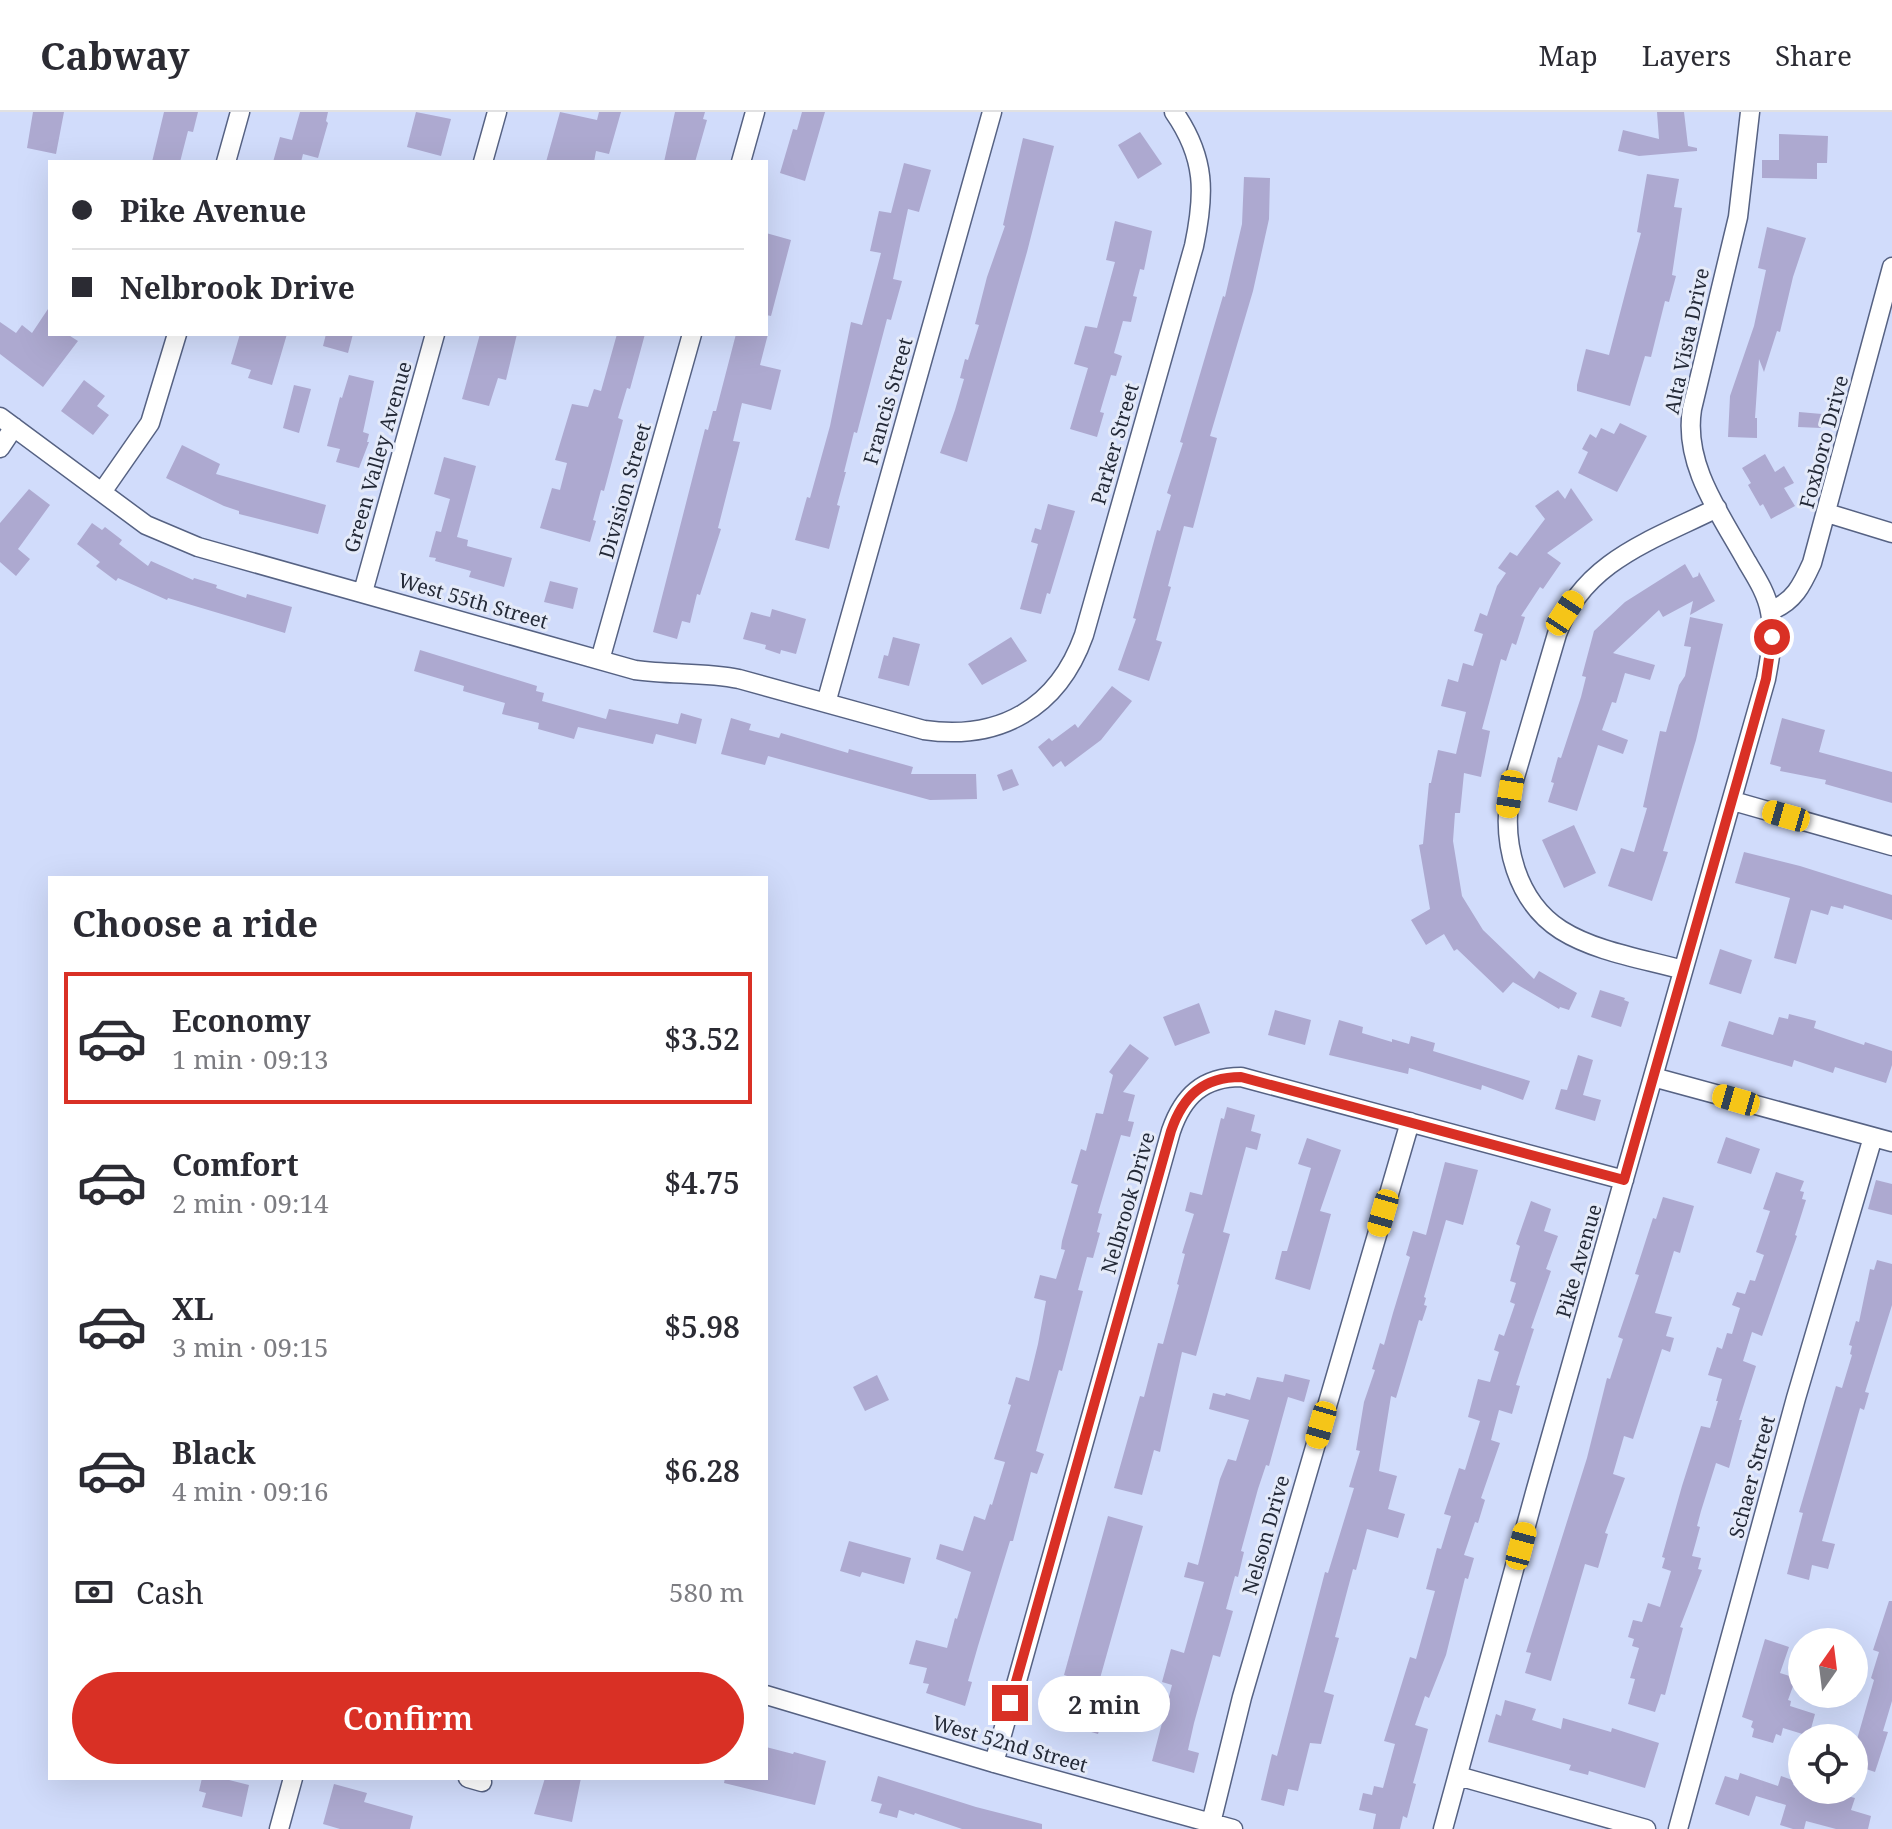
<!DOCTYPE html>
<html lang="en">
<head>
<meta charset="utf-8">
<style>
	body { margin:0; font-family:"Noto Serif",serif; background:#f7f7f7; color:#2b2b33; height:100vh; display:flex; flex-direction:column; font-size:30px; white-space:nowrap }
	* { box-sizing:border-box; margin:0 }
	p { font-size:26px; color:#7c7c81 }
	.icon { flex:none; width:44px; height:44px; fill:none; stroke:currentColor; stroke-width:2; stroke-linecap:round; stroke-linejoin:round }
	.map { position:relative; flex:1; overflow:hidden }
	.sheet { position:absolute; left:48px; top:764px; width:720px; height:904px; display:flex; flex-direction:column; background:#fff; border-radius:0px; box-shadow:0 8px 32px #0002 }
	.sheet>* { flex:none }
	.hud { position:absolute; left:48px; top:48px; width:720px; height:176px; border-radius:0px; box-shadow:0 8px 32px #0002; display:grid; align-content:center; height:176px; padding:0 24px; background:#fff }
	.needle { width:52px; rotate:14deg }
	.buttons { position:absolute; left:1788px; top:1516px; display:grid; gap:16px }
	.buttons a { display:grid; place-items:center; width:80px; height:80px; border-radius:50%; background:#fff; box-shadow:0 8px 32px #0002; font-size:40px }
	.end { position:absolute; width:36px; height:36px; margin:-18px; border:10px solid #d93025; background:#fff; box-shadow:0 0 0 4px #fff }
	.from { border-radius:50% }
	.bubble { position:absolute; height:56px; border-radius:28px; background:#fff; box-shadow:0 8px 32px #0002; font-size:26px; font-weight:600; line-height:56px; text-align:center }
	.car { position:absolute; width:24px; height:48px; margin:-24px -12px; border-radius:10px; box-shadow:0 0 6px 2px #0007; background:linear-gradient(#f5c518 24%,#345 0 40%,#f5c518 0 76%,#345 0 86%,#f5c518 0) }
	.hud b { display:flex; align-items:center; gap:28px; height:76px; font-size:30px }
	.hud b+b { border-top:2px solid #e1e1e2 }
	.hud i { width:20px; height:20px; background:#2b2b33 }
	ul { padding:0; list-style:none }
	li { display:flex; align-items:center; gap:24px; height:132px; margin:0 16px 12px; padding:0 8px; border:4px solid transparent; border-radius:0px }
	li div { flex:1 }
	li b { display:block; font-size:30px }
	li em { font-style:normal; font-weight:600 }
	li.selected { border-color:#d93025 }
	li>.icon { width:72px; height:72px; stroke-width:1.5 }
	h2 { padding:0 24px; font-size:36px; line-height:96px }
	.pay { display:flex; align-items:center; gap:20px; height:88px; padding:0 24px; font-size:30px }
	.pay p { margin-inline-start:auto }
	.primary-button { display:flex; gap:16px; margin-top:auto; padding:16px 24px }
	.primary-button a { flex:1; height:92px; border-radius:48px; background:#d93025; color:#fff; font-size:32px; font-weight:600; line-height:92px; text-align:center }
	header { display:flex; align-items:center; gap:48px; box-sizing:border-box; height:112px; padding:0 40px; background:#fff; border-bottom:2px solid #e1e1e2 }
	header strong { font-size:38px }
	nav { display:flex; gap:44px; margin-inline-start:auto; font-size:28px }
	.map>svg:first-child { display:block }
	.building { fill:#ada9d0 }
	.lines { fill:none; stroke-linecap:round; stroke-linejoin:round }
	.minor-casing { stroke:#566283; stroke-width:21 }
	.minor { stroke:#fff; stroke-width:18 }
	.route { stroke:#d93025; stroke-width:10 }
	.labels { text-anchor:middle; stroke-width:6; stroke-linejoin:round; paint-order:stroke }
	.street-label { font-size:20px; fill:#242a38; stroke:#e4eaf9 }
</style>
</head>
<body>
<header>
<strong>Cabway</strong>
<nav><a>Map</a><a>Layers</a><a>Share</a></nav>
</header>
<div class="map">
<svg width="1892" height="1717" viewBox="0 0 1892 1717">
	<rect width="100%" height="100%" fill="#d1dcfb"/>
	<path class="building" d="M33,0H64L56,42L27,36Z
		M164,0H198L193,20L188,19L180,50H152Z
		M300,0H328L326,9L328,11L318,46L303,42L301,50H273L280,25L292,28Z
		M416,0L451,7L441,44L407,35Z
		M560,0L597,8L599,0H621L609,42L596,39L594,50H546Z
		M675,0H705L703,7L707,8L695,50H664Z
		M802,0H825L805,69L780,61L793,17L797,18Z
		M1657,0H1684L1688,34L1697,36V39L1639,44L1618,39L1623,18L1659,27Z
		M1140,20L1162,52L1138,67L1118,33Z
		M1779,22L1828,24L1827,51H1817V67L1762,66V48H1779Z
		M1023,26L1054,34L1027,140L967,350L940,341L955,298L964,267L960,266L965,247L968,248L979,213L975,212L987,165L1005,114L1003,113Z
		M904,51L931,58L919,100L908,97L893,167L902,169L891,208L887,207L857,321L854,320L844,360H846L837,393L840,394L829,437L795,428L807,385L810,386L830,314L851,210L862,213L881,141L870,139L879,99L891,101Z
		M1647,62L1679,67L1674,95L1682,96L1672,163L1676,164L1669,190L1665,189L1651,245L1645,244L1630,294L1577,279V273L1586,237L1609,243L1641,121L1637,120Z
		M1244,65L1270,66L1269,107L1253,179L1210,324L1217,326L1193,416L1184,414L1168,474L1171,475L1156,528L1162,530L1149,569L1118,558L1136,507L1133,506L1157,418L1160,419L1171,383L1167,381L1183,331L1180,330L1208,235L1223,184L1225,185L1242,112Z
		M1115,109L1152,119L1144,158L1140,157L1133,184L1137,185L1131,210L1123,209L1114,241L1122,244L1116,264L1111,263L1100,300L1104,301L1097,325L1070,317L1088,256L1074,252L1085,214L1097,216L1115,150L1106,148Z
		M1767,115L1806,126L1793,165L1780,220L1777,219L1764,260L1759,247L1755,306H1757V326L1728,325L1730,284L1754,214L1766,158L1758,156Z
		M766,121L791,128L771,204L766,203Z
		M50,194V222H67L78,229L43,275L0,242V210L16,221L22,213L32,221Z
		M240,222H287L272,273L248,266L251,258L231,252Z
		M326,222H353L348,241L323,234Z
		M480,222H517L506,268L498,266L489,294L462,287Z
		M617,222H645L630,277L627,276L618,306L623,308L604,379L601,378L593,408L596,409L590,430L540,416L552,376L560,378L567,351L555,348L572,292L588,295L594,277L601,279Z
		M736,222H768L760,253L781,258L771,298L742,291L733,329L740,330L718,416L721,417L700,483L697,482L690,511L682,509L677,527L653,520L705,317L708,318L713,299H716Z
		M349,263L374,269L363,320L369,322L367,330H369L359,356L336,350L340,337L327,334L340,285L342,286Z
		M84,268L105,284L97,294L109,303L93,323L61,299Z
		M294,273L311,277L299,321L283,316Z
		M1799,300L1822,302L1821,316L1798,315Z
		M1620,311L1647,324L1617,380L1578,361L1588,340L1582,337L1590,322L1596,326L1601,316L1614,322Z
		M182,333L220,352L216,362L326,393L318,422L239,402V399L224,394L166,366Z
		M1765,342L1775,360L1784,354L1794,371L1784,376L1795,394L1771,407L1763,392L1760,394L1748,373L1751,371L1742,356Z
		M444,345L476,354L457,425L468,428L467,434L512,446L504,475L469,465L471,459L435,449L436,446L429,445L436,419L441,420L450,387L434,382Z
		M1571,376L1593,408L1547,441L1561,451L1543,477L1540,475L1521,504L1525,505L1516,533L1512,531L1506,549L1501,547L1482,617L1490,619L1481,665L1464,661L1460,701H1455L1453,729L1462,784L1483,818L1534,867L1539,859L1577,881L1569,898L1560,895L1559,897L1513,870L1503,881L1457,837L1454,839L1444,822L1426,833L1411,808L1430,797L1419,733L1423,732L1429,671H1431L1438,638L1456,642L1466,600L1441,594L1448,567L1458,570L1463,551L1473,554L1483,522L1474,519L1480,501L1487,504L1497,474L1506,461L1498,456L1510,440L1517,444L1545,407L1535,394L1558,378L1565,387Z
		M29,377L50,393L18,437L30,447L16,464L0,450V411Z
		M1048,392L1075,399L1050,482L1047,481L1041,502L1020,497L1038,432L1031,430L1035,416L1041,418Z
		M92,411L102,418L105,415L122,428L119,432L148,454L151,449L193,468L194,466L217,473L216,476L246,486L247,482L292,495L285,521L168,486L167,488L118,466L116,469L96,454L100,450L77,432Z
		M1685,452L1693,466L1698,464L1699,460L1715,489L1690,503L1693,489L1663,505L1659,498L1613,541L1655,553L1650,568L1625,561L1616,591L1612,590L1602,618L1628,628L1623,642L1598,633L1577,699L1548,690L1554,671L1551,670L1558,645L1561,646L1581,585L1586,565L1582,564L1594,519L1625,490Z
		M550,469L578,476L573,497L544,490Z
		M772,497L806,507L796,542L781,538L780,542L765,537L766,533L743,527L751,500L770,505Z
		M1690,505L1723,512L1696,628L1663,739L1668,740L1652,789L1608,774L1621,736L1634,740L1647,696L1643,695L1660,619L1666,620L1679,573L1685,564L1691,535L1684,534Z
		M893,525L920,532L909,574L878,566L884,543L888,544Z
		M1011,525L1027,549L982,573L968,552Z
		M420,538L537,574L536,579L544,581L542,589L606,607L609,597L678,612L681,601L702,607L696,632L656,622L653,632L578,615L574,627L538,617L539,611L502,602L505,591L463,579L464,574L414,559Z
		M1112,574L1132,589L1101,628L1065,655L1061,649L1053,655L1038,635L1049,626L1052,629L1075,612L1078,616Z
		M731,606L751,612L749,618L779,626L781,621L848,641L849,637L913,655L911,662H976L977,687L930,688L768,644L765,653L721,642Z
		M1782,606L1825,618L1819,640L1892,660V691L1825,672L1826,668L1780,659L1781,655L1770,652Z
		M1012,657L1019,673L1003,679L997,663Z
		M1574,713L1596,761L1564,776L1542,728Z
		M1744,740L1800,754L1892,783V808L1844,793L1843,797L1831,794L1828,803L1811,798L1796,852L1774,846L1790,786L1735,771Z
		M1720,837L1752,848L1741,882L1709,872Z
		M1600,878L1625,886L1624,888L1629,890L1621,915L1591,905Z
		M1199,891L1210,921L1175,934L1163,905Z
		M1275,898L1311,908L1305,933L1268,923Z
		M1789,902L1816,909L1814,916L1864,933L1865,930L1892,939V953L1886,971L1835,955L1833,961L1794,948L1792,955L1721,934L1729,909L1773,923L1779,905L1788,907Z
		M1339,908L1363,915L1362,921L1392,930V927L1409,932L1411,924L1435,931L1433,939L1530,969L1523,988L1482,973L1481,978L1409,956L1408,962L1329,943Z
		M1130,932L1149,946L1123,980L1135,983L1128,1009L1134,1010L1130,1025L1121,1023L1098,1101L1102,1102L1097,1120L1100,1121L1093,1146L1087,1145L1078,1178L1083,1179L1062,1259L1059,1258L1036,1339L1044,1342L1037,1362L1031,1360L1013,1429H1010L978,1534L968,1569L972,1570L965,1594L926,1581L929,1572L923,1571L927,1556L909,1552L916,1528L947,1536L955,1506L957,1507L971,1460L936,1447L940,1432L963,1439L974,1404L985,1408L990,1392L992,1393L1005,1350L994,1347L1011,1293L1008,1292L1016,1265L1029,1269L1038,1232L1046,1189L1034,1186L1040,1163L1056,1167L1065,1138L1061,1137L1062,1129L1078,1073L1071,1071L1081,1037L1086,1039L1096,1001L1103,1002L1113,963L1109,960Z
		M1578,943L1593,948L1583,983L1601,988L1595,1009L1555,997L1561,977L1567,978Z
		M1227,995L1255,1003L1251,1019L1261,1022L1257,1038L1246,1035L1223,1120L1230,1122L1196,1244L1182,1240L1160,1340L1154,1338L1142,1383L1114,1376L1140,1284L1144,1285L1158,1231L1163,1232L1179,1173L1177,1172L1185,1142L1182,1141L1194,1102L1185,1099L1190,1080L1202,1083L1221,1006L1224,1007Z
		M1726,1025L1760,1037L1751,1062L1717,1051Z
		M1307,1026L1341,1038L1320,1099L1331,1102L1310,1178L1275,1167L1282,1139H1287L1311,1056L1298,1052Z
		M1445,1050L1478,1058L1463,1113L1446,1108L1424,1185L1426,1186L1424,1193L1427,1194L1422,1209L1419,1208L1396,1286L1391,1284L1379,1359L1397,1364L1388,1397L1405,1402L1398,1426L1367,1417L1356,1458L1353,1457L1335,1525L1339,1526L1324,1580L1334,1583L1321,1632L1310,1631L1298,1679L1288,1677L1284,1694L1261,1688L1272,1642L1277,1644L1325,1460L1328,1461L1354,1376L1349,1375L1360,1339L1356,1338L1364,1290L1375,1258L1372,1257L1380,1231L1384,1233L1393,1201L1410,1145L1406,1143L1413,1119L1426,1123Z
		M1776,1060L1804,1069L1800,1079L1804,1080L1802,1087L1806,1088L1795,1123L1797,1124L1762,1224L1752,1220L1743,1249L1756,1254L1739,1308H1742L1729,1356L1716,1351L1701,1399L1697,1414L1700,1415L1692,1444L1701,1446L1698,1457L1702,1458L1680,1515L1683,1516L1665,1583L1661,1582L1655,1600L1628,1592L1635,1567L1630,1566L1639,1536L1632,1534L1634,1527L1628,1525L1633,1508L1642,1510L1648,1491L1660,1495L1671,1459L1662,1456L1665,1446L1662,1445L1682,1374L1701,1314L1710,1316L1718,1289H1716L1722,1267L1708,1263L1717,1235L1722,1237L1727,1221L1732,1222L1740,1196L1732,1193L1737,1180L1745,1182L1750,1168L1755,1169L1764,1143L1756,1140L1770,1099L1763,1097Z
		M1876,1068L1892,1072V1103L1868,1097Z
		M1663,1085L1694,1094L1680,1141L1674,1139L1655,1201L1672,1205L1666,1224L1674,1226L1670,1240L1662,1237L1633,1327L1624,1324L1613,1362L1625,1366L1605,1421L1608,1422L1598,1456L1585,1452L1551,1569L1525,1561L1531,1541L1526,1540L1587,1346L1607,1266L1610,1267L1623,1227L1618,1225L1639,1163L1635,1162L1653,1106L1656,1107Z
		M1531,1089L1551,1097L1544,1119L1558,1124L1546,1157L1551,1159L1531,1216L1534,1217L1516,1273L1520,1274L1512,1302L1499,1298L1491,1328L1500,1331L1481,1386L1485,1388L1478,1411L1475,1410L1464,1443L1474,1446L1468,1467L1465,1466L1446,1543L1429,1586L1425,1584L1415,1613L1428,1617L1413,1671L1416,1672L1407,1706L1403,1704L1400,1717H1373L1376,1702L1359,1698L1363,1681L1372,1683L1374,1674L1383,1676L1395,1632L1384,1629L1410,1545L1416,1547L1435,1479L1426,1477L1437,1436L1441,1437L1451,1404L1444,1402L1459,1356L1465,1358L1480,1309L1468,1305L1478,1267L1490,1270L1499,1240L1494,1238L1499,1222L1504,1224L1515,1192L1510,1190L1516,1171L1510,1169L1520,1134L1516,1132Z
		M1877,1148L1892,1152V1193L1865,1280L1869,1281L1864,1298L1860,1296L1822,1429L1835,1432L1828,1457L1812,1453L1809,1468L1787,1462L1803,1401L1799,1400L1836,1274L1842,1276L1852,1243L1850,1242L1852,1234L1849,1233L1856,1209L1859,1210L1870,1157L1874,1158Z
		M1285,1262L1310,1268L1304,1290L1288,1285L1269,1354L1266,1353L1258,1377L1241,1439L1244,1440L1238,1465L1235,1464L1226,1497L1233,1499L1220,1545L1213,1543L1194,1611L1188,1638L1199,1641L1194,1661L1152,1649L1172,1573L1162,1570L1171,1537L1184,1541L1204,1470L1184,1465L1188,1450L1198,1453L1220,1367L1228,1347L1236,1349L1249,1308L1209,1297L1213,1281L1225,1284L1226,1281L1250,1288L1257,1265L1283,1270Z
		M877,1263L889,1288L865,1299L853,1275Z
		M1108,1404L1143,1414L1095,1584L1108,1588L1098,1622L1054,1609L1067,1564L1064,1563Z
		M849,1429L911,1446L904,1472L862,1460L860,1465L840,1459Z
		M1889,1489H1892V1589L1883,1619L1888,1620L1875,1660L1854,1653V1638L1874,1568L1871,1566L1879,1540L1873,1538Z
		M1765,1527L1789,1535L1780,1561L1796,1566L1788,1588L1791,1589L1790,1594L1815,1602L1809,1624L1783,1616L1781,1624L1776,1622L1773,1631L1752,1625L1754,1617L1751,1615L1753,1609L1742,1605Z
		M1505,1588L1536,1597L1532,1608L1561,1617L1563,1606L1611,1620L1612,1616L1659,1631L1645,1676L1589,1659L1588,1663L1569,1658L1571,1653L1488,1630L1496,1602L1501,1604Z
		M766,1635L793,1642L794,1640L826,1649L815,1693L724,1671L725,1666H766Z
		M1740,1661L1778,1674L1781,1664L1795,1669L1793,1673L1802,1675V1678L1827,1683L1828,1679L1855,1686L1851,1698L1871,1704L1868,1717H1836L1806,1709L1804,1717H1793L1780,1713L1786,1693L1756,1684L1749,1704L1715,1692L1725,1664L1738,1668Z
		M878,1664L976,1695L1042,1712V1717H962L915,1701L914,1703L899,1698L897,1706L879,1701L882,1692L871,1689Z
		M202,1666H221L249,1673L242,1705L202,1695L206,1681L199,1679Z
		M545,1666H581L572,1710L534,1702Z
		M334,1672L367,1681L364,1690L413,1704L410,1717H340L323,1712Z"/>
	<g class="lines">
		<g class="minor-casing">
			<path id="minor" d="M226,50L240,0
				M483,50L497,0
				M741,50L755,0
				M0,305L146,413L198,435L635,558C670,563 705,560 739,567L924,618C1000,629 1058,596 1084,523L1194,134C1205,82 1206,46 1174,0
				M0,336L14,315
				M102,380L150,311L177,222
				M1827,401L1892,421
				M363,480L435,222
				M1770,499C1794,490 1802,473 1812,451L1892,155
				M600,548L692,222
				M826,591L992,0
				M1733,689L1892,734
				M1683,858C1644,847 1596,840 1561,818C1516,789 1502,731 1510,682L1557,522C1583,449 1653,428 1717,396
				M1653,965L1892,1030
				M766,1583L994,1651L1233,1717
				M994,1651L1171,1019C1183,984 1203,965 1241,965L1624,1068
				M1458,1664L1646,1717
				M468,1666L482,1670
				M1211,1711L1242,1585L1410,1010
				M279,1717L293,1666
				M1443,1717L1536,1377L1766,567C1770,545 1775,522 1770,500C1767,482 1756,465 1747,450C1721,403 1683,353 1692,297L1738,105L1750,0
				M1678,1717L1796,1286L1873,1025"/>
		</g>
		<use href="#minor" class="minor"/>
	</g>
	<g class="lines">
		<path class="route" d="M1010,1591L1171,1019C1183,984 1203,965 1241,965L1624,1068L1749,628L1766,567L1772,525"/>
	</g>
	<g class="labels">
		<g class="street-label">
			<text transform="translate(1687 229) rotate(-78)" y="7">Alta Vista Drive</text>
			<text transform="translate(888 289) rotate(-74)" y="7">Francis Street</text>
			<text transform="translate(1824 330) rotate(-75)" y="7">Foxboro Drive</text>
			<text transform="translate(1115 332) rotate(-74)" y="7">Parker Street</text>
			<text transform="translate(378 345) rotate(-74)" y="7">Green Valley Avenue</text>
			<text transform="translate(625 379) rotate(-74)" y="7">Division Street</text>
			<text transform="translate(473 489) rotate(16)" y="7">West 55th Street</text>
			<text transform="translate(1128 1091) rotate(-74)" y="7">Nelbrook Drive</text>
			<text transform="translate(1579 1149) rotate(-74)" y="7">Pike Avenue</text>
			<text transform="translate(1752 1365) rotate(-75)" y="7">Schaer Street</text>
			<text transform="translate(1266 1423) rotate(-74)" y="7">Nelson Drive</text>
			<text transform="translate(1010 1632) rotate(16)" y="7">West 52nd Street</text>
		</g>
	</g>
</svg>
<div class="buttons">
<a><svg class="needle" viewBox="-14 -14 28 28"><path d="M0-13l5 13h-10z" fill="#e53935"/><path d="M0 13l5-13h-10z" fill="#7c7c81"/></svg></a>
<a><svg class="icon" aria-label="locate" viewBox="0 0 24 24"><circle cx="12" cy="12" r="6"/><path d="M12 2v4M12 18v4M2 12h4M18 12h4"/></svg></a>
</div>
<i class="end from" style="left:1772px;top:525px"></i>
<i class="end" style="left:1010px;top:1591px"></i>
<div class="bubble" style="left:1038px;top:1564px;width:132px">2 min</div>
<i class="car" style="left:1565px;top:501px;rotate:33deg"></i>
<i class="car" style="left:1510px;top:682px;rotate:189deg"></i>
<i class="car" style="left:1786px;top:704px;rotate:286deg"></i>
<i class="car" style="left:1736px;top:988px;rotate:286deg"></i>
<i class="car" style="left:1383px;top:1101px;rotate:196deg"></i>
<i class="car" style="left:1321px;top:1313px;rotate:196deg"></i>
<i class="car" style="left:1521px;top:1434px;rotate:15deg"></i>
<div class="hud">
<b><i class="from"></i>Pike Avenue</b>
<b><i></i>Nelbrook Drive</b>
</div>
<section class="sheet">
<h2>Choose a ride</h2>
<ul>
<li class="selected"><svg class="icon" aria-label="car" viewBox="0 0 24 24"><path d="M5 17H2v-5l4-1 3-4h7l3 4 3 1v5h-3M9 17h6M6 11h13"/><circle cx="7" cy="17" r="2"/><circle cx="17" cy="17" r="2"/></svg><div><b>Economy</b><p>1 min · 09:13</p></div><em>$3.52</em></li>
<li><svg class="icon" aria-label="car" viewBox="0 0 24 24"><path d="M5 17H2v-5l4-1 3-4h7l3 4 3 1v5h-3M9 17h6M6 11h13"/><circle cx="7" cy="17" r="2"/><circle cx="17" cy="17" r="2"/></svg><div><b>Comfort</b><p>2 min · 09:14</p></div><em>$4.75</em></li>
<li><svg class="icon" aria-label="car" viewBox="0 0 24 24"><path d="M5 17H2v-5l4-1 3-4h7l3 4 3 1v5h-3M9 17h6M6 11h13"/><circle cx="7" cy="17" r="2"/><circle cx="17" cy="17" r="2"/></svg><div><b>XL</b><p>3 min · 09:15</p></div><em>$5.98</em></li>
<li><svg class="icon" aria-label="car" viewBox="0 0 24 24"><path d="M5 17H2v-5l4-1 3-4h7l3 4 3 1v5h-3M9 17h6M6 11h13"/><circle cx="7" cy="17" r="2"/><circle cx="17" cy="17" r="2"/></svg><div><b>Black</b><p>4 min · 09:16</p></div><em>$6.28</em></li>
</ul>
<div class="pay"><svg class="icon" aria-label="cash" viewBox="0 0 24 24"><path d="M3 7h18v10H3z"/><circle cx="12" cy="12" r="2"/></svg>Cash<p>580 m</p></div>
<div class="primary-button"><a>Confirm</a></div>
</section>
</div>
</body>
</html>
